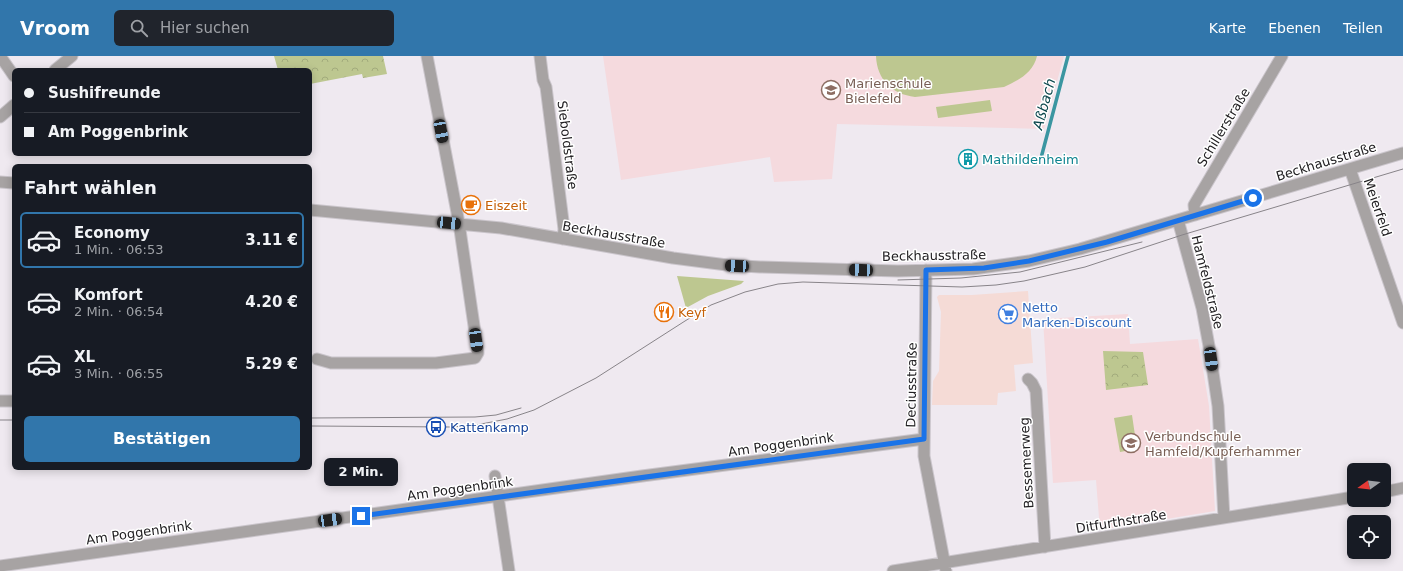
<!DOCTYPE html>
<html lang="de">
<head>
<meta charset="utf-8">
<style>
	body { margin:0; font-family:"DejaVu Sans",sans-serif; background:#20242c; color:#f1f3f6; height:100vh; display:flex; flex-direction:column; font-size:15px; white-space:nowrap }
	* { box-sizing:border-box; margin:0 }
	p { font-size:13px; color:#9ea1a6 }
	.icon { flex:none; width:22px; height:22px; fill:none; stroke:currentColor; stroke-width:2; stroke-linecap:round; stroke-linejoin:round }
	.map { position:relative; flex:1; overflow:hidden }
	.sheet { position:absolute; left:12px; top:108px; width:300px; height:306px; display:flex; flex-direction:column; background:#171b24; border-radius:6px; box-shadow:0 2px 10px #0003 }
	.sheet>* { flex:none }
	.guide { position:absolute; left:12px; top:12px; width:300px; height:88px; border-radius:6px; box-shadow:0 2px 10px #0003; display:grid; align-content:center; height:88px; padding:0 12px; background:#171b24 }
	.needle { width:26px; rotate:256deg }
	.controls { position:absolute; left:1347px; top:407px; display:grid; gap:8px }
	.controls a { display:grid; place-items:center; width:44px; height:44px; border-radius:6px; background:#171b24; box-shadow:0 2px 10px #0003; font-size:20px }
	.end { position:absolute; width:18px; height:18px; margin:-9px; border:5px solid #1a73e8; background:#fff; box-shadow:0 0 0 2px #fff }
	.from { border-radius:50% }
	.bubble { position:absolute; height:28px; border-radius:6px; background:#171b24; box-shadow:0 2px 10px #0003; font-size:13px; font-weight:600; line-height:28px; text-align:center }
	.car { position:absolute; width:12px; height:24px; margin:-12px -6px; border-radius:5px; box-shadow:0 0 3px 1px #0007; background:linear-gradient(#222 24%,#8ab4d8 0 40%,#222 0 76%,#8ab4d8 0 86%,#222 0) }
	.guide b { display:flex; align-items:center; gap:14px; height:38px; font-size:15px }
	.guide b+b { border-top:1px solid #363941 }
	.guide i { width:10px; height:10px; background:#f1f3f6 }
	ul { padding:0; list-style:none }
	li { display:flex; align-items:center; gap:12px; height:56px; margin:0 8px 6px; padding:0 4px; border:2px solid transparent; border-radius:6px }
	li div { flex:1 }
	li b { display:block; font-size:15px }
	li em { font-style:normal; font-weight:600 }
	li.on { border-color:#3176ab }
	li>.icon { width:36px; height:36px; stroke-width:1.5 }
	h2 { padding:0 12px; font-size:18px; line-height:48px }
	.cta { display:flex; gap:8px; margin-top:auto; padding:8px 12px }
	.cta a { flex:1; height:46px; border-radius:6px; background:#3176ab; color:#fff; font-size:16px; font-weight:600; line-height:46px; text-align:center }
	header { display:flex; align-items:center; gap:24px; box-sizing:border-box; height:56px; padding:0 20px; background:#3176ab; color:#fff }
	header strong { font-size:19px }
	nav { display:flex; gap:22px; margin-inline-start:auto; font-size:14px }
	.search { width:280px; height:36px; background:#20242c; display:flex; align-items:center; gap:10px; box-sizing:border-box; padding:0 14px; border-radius:6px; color:#9ea1a6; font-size:15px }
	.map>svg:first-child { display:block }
	.commercial { fill:#f5dbd6 }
	.education { fill:#f5dade }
	.green { fill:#bdc790 }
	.park { fill:url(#park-crowns) }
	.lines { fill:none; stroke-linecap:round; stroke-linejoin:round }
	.stream { stroke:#3a96a1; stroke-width:3.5 }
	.minor-casing { stroke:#cac5cb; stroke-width:13 }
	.minor { stroke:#a7a3a3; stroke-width:11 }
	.tram { stroke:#888489; stroke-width:1 }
	.route { stroke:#1a73e8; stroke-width:5 }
	.labels { text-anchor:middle; stroke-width:3; stroke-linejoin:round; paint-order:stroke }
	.education-label { font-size:13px; fill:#785e54; stroke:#fff; text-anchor:start }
	.street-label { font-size:13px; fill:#222023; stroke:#fff }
	.culture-label { font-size:13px; fill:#0d838f; stroke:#fff; text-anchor:start }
	.food-label { font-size:13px; fill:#c56008; stroke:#fff; text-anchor:start }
	.shop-label { font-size:13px; fill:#366cbe; stroke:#fff; text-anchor:start }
	.transit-label { font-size:13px; fill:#164399; stroke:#fff; text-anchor:start }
	.water-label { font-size:14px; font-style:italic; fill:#0e484e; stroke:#fff }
</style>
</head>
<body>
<header>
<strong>Vroom</strong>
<div class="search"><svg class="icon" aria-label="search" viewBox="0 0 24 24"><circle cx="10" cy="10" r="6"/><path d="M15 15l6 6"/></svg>Hier suchen</div>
<nav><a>Karte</a><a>Ebenen</a><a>Teilen</a></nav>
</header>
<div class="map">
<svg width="1403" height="515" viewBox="0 0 1403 515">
	<defs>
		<pattern id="park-crowns" width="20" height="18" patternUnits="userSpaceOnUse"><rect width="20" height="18" fill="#bdc790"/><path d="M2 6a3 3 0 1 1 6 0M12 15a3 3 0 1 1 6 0" fill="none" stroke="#a2ab7c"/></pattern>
	</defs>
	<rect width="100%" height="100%" fill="#efe9f0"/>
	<path class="commercial" d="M1028,235L1033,307L1014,309L1016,335L998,337L997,349H932L933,325L939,315L941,256L937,241L939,239H972Z"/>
	<path class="education" d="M603,0H1064L1044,73L837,68L832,123L774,126L770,101L621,124Z
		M1128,258L1130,288L1198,283L1209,350L1215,455L1100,474L1096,424L1053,427L1043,263Z"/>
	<path class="green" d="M876,0H1037C1033,17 1019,24 1004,31L915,41C892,38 877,24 876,0Z
		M990,44L992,55L938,62L936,51Z
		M677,220L744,225L741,228L708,240L686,252Z
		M1132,359L1137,393L1120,396L1114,362Z"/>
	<path class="park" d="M274,0H383L387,18L363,22L362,18L310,28V14H278Z
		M1103,295L1143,296L1148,329L1106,334Z"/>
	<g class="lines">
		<path class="stream" d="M1041,102L1068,0"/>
		<g class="minor-casing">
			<path id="minor" d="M0,0L14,20
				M540,0L543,24L546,31L564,173L563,183
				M55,14L72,0
				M0,61L14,49
				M1350,113L1403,267
				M0,126L14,127
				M310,154L501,172L673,202L727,209L760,211L898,215L973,213L1029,205L1080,193L1403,97
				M1195,159L1194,149L1207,127L1282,0
				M1178,164L1202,252L1209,290L1218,350L1224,462
				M926,214L924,400L946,515
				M317,303L331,307H436L475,302L478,297L459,167L427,0
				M1028,323L1032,327L1036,335L1045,491
				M0,345H14
				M495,420L509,515
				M1384,436L1403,432
				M0,510L642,420L924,383
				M893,515L1354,441"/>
		</g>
		<use href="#minor" class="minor"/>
		<path class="tram" d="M898,224L961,222L1020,216L1142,186
			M310,362L475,361L496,359L521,352
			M0,364H14
			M310,370L451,371L476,369L507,363L534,354L596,322L685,265L711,249L745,236L778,228L803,226L962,231L996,229L1024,225L1085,211L1182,179L1403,113"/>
	</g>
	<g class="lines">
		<path class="route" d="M361,460L924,383L926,214L984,212L1029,205L1107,186L1253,142"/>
	</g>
	<defs>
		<g id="school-ring" transform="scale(1)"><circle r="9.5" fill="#fff" stroke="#8d6e63" stroke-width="1.5"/><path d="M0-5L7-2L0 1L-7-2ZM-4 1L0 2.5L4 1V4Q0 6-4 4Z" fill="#8d6e63"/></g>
		<g id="building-ring" transform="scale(1)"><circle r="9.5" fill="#fff" stroke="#0f9aa8" stroke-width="1.5"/><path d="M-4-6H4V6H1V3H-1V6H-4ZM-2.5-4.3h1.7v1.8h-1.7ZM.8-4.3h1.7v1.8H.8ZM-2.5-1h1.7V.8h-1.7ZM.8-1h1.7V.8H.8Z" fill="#0f9aa8"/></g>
		<g id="cafe-ring" transform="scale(1)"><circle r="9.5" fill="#fff" stroke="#e8710a" stroke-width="1.5"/><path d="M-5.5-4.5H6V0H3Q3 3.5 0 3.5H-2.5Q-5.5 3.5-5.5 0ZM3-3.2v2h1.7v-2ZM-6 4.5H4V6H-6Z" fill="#e8710a"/></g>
		<g id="restaurant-ring" transform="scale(1)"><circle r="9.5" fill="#fff" stroke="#e8710a" stroke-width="1.5"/><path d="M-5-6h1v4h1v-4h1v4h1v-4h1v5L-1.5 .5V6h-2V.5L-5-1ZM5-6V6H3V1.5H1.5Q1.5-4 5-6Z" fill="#e8710a"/></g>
		<g id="supermarket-ring" transform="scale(1)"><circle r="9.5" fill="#fff" stroke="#3f7fe0" stroke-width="1.5"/><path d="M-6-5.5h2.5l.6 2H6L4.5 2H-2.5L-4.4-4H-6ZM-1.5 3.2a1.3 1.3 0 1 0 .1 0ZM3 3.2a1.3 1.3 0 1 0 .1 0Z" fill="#3f7fe0"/></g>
		<g id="bus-ring" transform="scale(1)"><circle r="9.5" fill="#fff" stroke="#1a4fb4" stroke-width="1.5"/><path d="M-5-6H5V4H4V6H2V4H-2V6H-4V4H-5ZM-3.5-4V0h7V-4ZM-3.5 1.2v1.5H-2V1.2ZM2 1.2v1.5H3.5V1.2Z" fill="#1a4fb4"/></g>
	</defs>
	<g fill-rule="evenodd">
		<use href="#school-ring" x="831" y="34"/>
		<use href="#building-ring" x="968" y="103"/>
		<use href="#cafe-ring" x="471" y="149"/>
		<use href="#restaurant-ring" x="664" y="256"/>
		<use href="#supermarket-ring" x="1008" y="258"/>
		<use href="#bus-ring" x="436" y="371"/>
		<use href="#school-ring" x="1131" y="387"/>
	</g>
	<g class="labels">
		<g class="education-label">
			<text x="845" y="32">Marienschule<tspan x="845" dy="15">Bielefeld</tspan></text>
			<text x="1145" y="385">Verbundschule<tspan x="1145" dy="15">Hamfeld/Kupferhammer</tspan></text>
		</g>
		<g class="street-label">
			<text transform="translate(1223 71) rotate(-59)" y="5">Schillerstraße</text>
			<text transform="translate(568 89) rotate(83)" y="5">Sieboldstraße</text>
			<text transform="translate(1326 105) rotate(-17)" y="5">Beckhausstraße</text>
			<text transform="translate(1378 151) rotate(71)" y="5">Meierfeld</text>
			<text transform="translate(614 178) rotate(10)" y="5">Beckhausstraße</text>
			<text transform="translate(934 199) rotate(-1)" y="5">Beckhausstraße</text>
			<text transform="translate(1208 226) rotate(76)" y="5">Hamfeldstraße</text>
			<text transform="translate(911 329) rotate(-89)" y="5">Deciusstraße</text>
			<text transform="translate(781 388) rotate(-8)" y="5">Am Poggenbrink</text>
			<text transform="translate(1026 407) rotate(-93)" y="5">Bessemerweg</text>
			<text transform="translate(460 432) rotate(-8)" y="5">Am Poggenbrink</text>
			<text transform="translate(1121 465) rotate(-9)" y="5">Ditfurthstraße</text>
			<text transform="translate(139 476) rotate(-8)" y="5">Am Poggenbrink</text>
		</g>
		<g class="culture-label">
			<text x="982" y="108">Mathildenheim</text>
		</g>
		<g class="food-label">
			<text x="485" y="154">Eiszeit</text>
			<text x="678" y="261">Keyf</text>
		</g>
		<g class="shop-label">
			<text x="1022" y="256">Netto<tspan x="1022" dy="15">Marken-Discount</tspan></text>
		</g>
		<g class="transit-label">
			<text x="450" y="376">Kattenkamp</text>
		</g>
		<g class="water-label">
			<text transform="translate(1044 48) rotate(-75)" y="5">Aßbach</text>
		</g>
	</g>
</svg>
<div class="controls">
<a><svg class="needle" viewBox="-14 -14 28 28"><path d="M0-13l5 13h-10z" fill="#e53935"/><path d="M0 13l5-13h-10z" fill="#9ea1a6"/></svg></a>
<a><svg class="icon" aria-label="locate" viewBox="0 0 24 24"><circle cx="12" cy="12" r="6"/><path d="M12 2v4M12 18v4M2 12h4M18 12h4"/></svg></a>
</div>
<i class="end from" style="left:1253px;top:142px"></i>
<i class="end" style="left:361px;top:460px"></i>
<div class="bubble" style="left:324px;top:402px;width:74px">2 Min.</div>
<i class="car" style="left:441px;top:75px;rotate:169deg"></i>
<i class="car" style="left:449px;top:167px;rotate:95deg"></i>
<i class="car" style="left:737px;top:210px;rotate:273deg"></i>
<i class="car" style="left:861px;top:214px;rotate:272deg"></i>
<i class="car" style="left:476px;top:284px;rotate:172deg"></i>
<i class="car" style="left:1211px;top:303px;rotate:172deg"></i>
<i class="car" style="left:330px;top:464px;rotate:82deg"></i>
<div class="guide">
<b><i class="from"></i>Sushifreunde</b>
<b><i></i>Am Poggenbrink</b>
</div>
<section class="sheet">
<h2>Fahrt wählen</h2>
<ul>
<li class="on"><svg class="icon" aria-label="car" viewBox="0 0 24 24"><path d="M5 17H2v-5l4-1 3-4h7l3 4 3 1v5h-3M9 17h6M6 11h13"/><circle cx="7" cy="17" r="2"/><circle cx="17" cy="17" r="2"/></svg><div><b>Economy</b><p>1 Min. · 06:53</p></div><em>3.11 €</em></li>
<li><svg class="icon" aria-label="car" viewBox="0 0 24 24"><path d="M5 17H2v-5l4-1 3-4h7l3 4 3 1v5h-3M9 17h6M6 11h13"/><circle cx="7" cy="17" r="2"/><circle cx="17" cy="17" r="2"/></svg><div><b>Komfort</b><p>2 Min. · 06:54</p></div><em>4.20 €</em></li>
<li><svg class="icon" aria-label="car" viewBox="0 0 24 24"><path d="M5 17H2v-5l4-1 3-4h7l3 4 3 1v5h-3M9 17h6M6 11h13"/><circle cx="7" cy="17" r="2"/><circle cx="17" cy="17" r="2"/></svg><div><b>XL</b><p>3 Min. · 06:55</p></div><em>5.29 €</em></li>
</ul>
<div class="cta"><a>Bestätigen</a></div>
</section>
</div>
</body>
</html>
